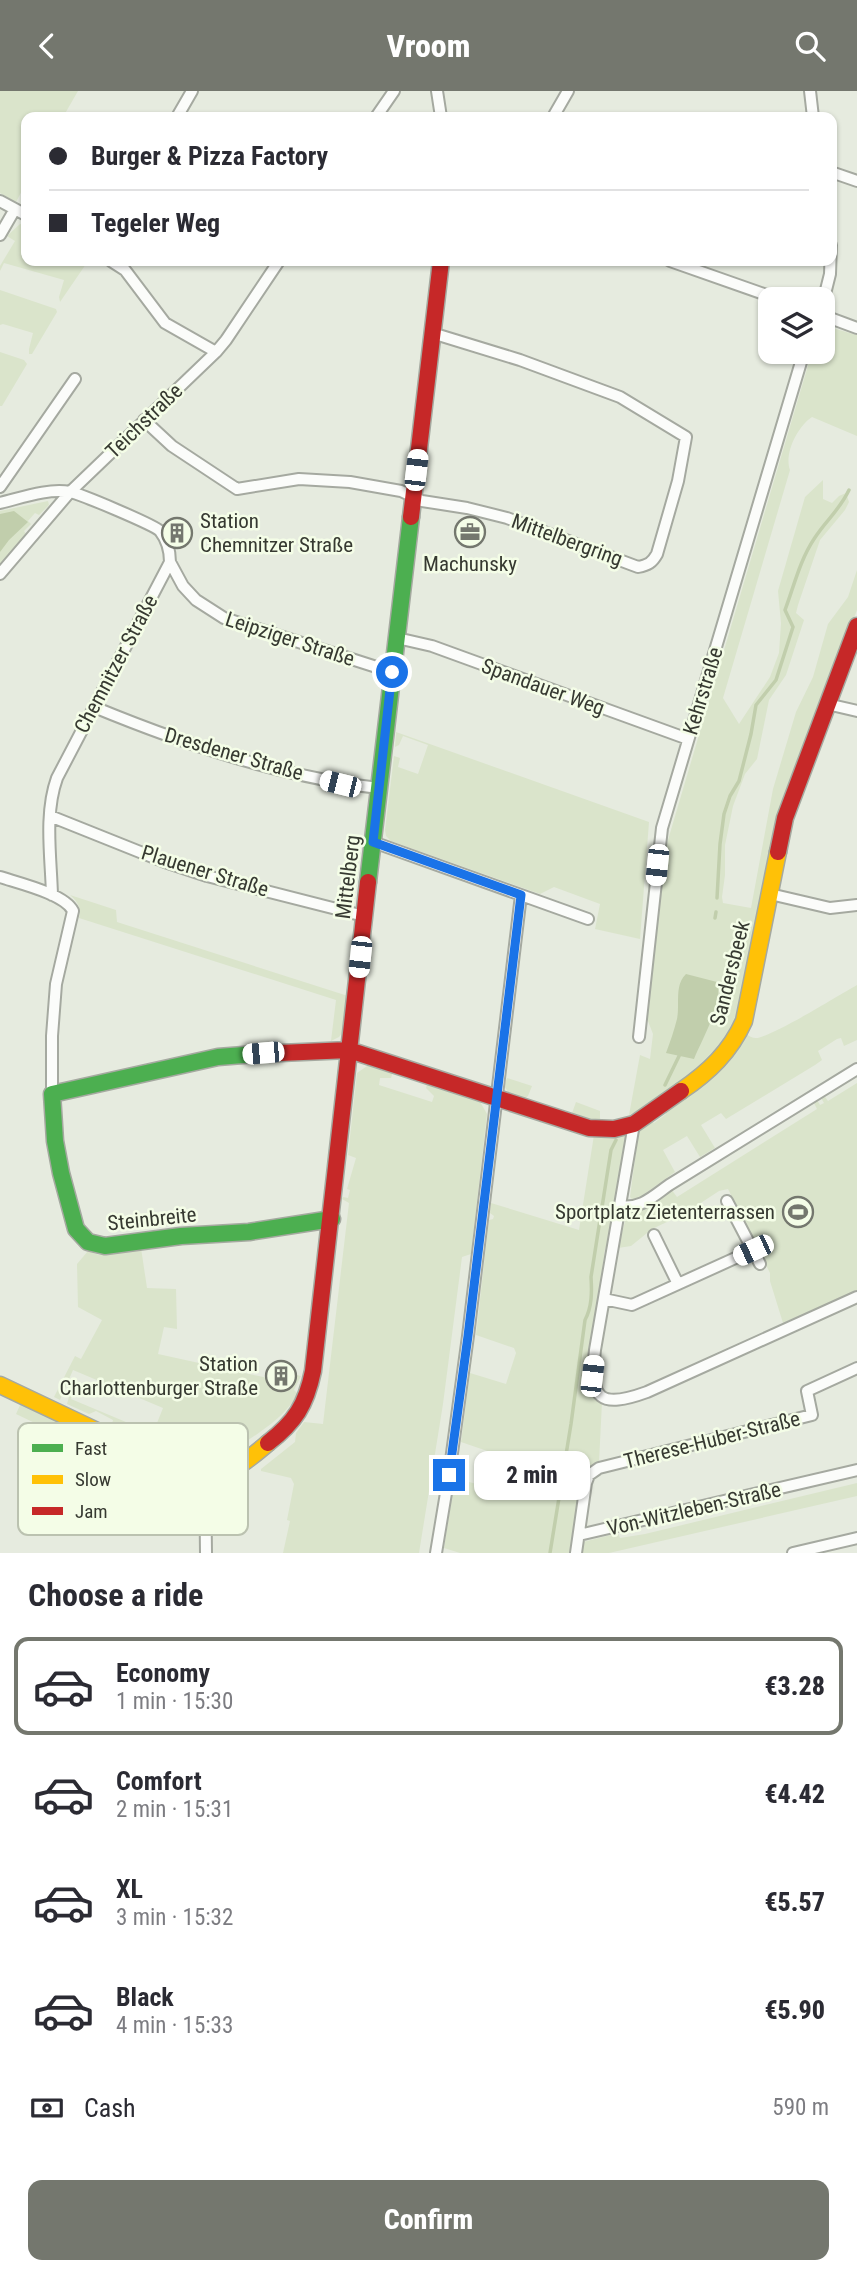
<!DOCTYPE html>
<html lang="en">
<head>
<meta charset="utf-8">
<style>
	body { margin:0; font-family:"Roboto Condensed",sans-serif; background:#f2f2f3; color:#2b2b33; height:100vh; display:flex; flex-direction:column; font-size:26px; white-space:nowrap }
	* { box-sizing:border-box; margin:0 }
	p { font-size:23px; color:#7c7c81 }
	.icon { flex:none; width:38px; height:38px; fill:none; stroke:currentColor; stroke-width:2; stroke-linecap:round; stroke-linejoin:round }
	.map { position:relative; height:1462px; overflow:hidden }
	.details { display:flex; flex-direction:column; background:#fff; flex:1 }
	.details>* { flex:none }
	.guide { position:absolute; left:21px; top:21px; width:816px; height:154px; border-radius:14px; box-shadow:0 2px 5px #0004; display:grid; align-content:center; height:154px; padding:0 28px; background:#fff }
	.tools { position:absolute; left:758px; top:196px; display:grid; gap:14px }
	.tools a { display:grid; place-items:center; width:77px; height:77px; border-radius:14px; background:#fff; box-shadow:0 2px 5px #0004; font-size:35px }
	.end { position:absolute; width:32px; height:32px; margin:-16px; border:9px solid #1a73e8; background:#fff; box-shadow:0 0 0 4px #fff }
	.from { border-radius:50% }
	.bubble { position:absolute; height:49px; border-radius:14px; background:#fff; box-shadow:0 2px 5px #0004; font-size:23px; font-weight:800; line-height:49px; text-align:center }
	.car { position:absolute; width:21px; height:42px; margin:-21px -10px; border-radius:9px; box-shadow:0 0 5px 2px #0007; background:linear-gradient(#fff 24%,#345 0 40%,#fff 0 76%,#345 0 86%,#fff 0) }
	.guide b { display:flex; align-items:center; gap:24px; height:66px; font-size:26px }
	.guide b+b { border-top:2px solid #e1e1e2 }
	.guide i { width:18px; height:18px; background:#2b2b33 }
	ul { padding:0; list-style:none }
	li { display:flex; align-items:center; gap:21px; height:98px; margin:0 14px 10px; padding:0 14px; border:4px solid transparent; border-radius:14px }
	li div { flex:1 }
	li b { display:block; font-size:26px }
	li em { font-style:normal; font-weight:800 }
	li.selected { border-color:#74776e }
	li>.icon { width:63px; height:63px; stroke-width:1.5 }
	h2 { padding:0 28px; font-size:32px; line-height:84px }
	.pay { display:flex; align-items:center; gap:18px; height:77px; padding:0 28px; font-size:26px }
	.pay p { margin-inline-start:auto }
	.action { display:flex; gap:14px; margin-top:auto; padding:14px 28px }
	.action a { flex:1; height:80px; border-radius:14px; background:#74776e; color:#fff; font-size:28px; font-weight:800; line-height:80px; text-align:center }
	header { display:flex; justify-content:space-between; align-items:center; height:91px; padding:0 28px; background:#74776e; color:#fff; font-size:32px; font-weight:800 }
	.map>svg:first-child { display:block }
	.green { fill:#dae4cb }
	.water { fill:#c1ceac }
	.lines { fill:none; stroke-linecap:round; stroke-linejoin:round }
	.stream { stroke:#c1ceac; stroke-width:3.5 }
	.street-casing { stroke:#a5a9a0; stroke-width:14 }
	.fast-casing { stroke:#a5a9a0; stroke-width:19 }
	.slow-casing { stroke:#a5a9a0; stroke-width:19 }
	.jam-casing { stroke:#a5a9a0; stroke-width:19 }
	.street { stroke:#fbfcfa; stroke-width:10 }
	.fast { stroke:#4caf50; stroke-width:16 }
	.slow { stroke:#ffc107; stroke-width:16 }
	.jam { stroke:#c62828; stroke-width:16 }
	.route { stroke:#1a73e8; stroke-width:9 }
	.labels { text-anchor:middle; stroke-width:5; stroke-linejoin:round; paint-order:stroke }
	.street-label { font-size:21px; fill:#363931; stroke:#f4fde7 }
	.poi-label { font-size:21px; fill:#363931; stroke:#f4fde7; text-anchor:end }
	.key { fill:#f4fde7; stroke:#bbc2b0; stroke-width:2 }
	.key-label { font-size:19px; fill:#363931 }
</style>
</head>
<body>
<header><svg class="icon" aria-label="back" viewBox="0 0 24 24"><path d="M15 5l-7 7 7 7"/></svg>Vroom<svg class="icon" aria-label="search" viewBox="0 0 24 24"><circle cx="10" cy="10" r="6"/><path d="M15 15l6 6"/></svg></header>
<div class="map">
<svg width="857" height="1462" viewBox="0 0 857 1462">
	<rect width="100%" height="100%" fill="#e6ebdf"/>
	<path class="green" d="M0,0H78L63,26H26V92L16,111L0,102Z
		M20,133L26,134V170H86V173L60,211L59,206L64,189L4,172L0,180V175L15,150L7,145Z
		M0,199L56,218L57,221L32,263H29V258L33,242L3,233L0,234Z
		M825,235L857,244V345L812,326C797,336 784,363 790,379L723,607L739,633L770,586L779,562L781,532L778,500L805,406L823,389V408L832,412L839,405L846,402L849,411L845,419L820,449L798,514L796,522L804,529L786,584L769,609L757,668L745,683L733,715L725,754V784L722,806L723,812L751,817L773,698L796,621L813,586L828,533L848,506L857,479V519L821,613L738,929L735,928C715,972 671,1003 629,1024L640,964L650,968L653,943L646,925L657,815L668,749L812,261H822L823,237Z
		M0,261L24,269L27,273L2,315H0Z
		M48,410L49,414L39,424L35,422L28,430L31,433L24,440L26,443L0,476V420Z
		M396,641L649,731L640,848L595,838L600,813L554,796L540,803L391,750L386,745L385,739L394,665L400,667L398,676L418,683L428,654L403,645L399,654L395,656Z
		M70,804L116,819L117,831L348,905L342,942L339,946L331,950L336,909L79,827C81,816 78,811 70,804Z
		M857,894V949L844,955L841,947L837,948L818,960L822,969L815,974L726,1028L721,1022L701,1034L715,1057L700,1066L687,1045L663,1059L675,1081L639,1107L633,1109L630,1106L639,1037L651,1030L654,1032L666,1023L665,1021L746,943C749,945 752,947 756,947C772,946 839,904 857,894Z
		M370,973L393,980L391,987H380L379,994L432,1011L434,1005L426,997L428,990L478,1007L487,1023L471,1163L462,1166L443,1313L419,1462H283L290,1430L287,1429L294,1393L291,1387L261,1380V1378L295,1351L296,1342L304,1331L323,1333L349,1112L342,1108L343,1106L348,1107L350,1099L347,1098L356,1067L348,1064L357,982Z
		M507,987L532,995L528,1005L523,1009L511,1005L504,995Z
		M857,992V1199L783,1232L770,1190V1182L728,1098L719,1100L684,1123L652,1138L631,1155L618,1157L627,1123L648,1114L671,1098L677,1106L817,1018L813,1010L816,1007L820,1014L824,1012L820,1005L823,1003L828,1010Z
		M576,1011L600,1020V1031L585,1030L571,1025Z
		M623,1042L627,1048L612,1143L605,1158L587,1287L591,1302L602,1311L599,1371L590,1376L582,1386L571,1462H460L444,1457L455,1387L487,1396L496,1363L461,1351L470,1282L506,1293L516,1262L514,1257L476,1244L489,1129L493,1128L494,1125L490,1122L491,1112L579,1139L594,1044Z
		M141,1157L147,1197L176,1198L177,1238L164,1236L158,1263L286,1291L288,1282L301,1285L294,1299L298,1303C288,1319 276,1330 260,1341C224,1367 196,1373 154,1355L155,1348L151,1347L163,1317L73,1279L60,1309L54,1306L75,1265L81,1268L102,1229L78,1216L77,1173L88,1160L99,1164Z
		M71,1299L74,1300L71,1308L145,1339L148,1332H150L146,1344L143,1346L112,1333L113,1329L96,1320L89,1323L67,1313Z
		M21,1312L66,1334L64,1344L62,1345L16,1323Z
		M857,1392V1405L609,1462H580L583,1451L618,1442L620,1447L645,1443Z"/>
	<path class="water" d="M14,420L28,431L9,449L0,461V423Z
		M686,883L717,891C724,911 702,948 694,968L666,962C670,951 674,940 677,928C680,914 674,894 686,883Z"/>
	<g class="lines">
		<path class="stream" d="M717,807L720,753L724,723L730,705L739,690L751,643L756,614L776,589L793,536L785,519C794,495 800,469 814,448C826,429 839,420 849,399
			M715,827L716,821
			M665,994L681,961
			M550,1462L571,1333L585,1229C592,1216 592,1201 591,1186L611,1059L616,1049"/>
		<g class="street-casing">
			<path id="street" d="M437,0L441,26
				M810,0L813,26
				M177,26L192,0
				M376,26L394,0
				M553,26L568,0
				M831,81L857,90
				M0,110L26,124
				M0,144L15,118
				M111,170L125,179L165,232L216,261
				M670,170L778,208
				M822,215L830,183L831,154
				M822,224L857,237
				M144,329L172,355L237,398L299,388L350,391L401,400L422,410L467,417L507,427L638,476C648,474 652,472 657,463L678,390L686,346L620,306L520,269L432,242
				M0,396L75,288
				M0,412C21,407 48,397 70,401C81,403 154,434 160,440C167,449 170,460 170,471L57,687C44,723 51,766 52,804
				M170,471L183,495L196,509L224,527L392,581
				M0,483L70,401L216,261L226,249L279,170
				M397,547L432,555L688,648
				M827,613L857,620
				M94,616C181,652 285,687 379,697
				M50,725L165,771L207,785L364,825
				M373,751L521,804L468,1245L449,1384L436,1462
				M0,786C18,792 65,803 73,820L56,893L52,945V1003
				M770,803L830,817L857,814
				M521,804L588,828
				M639,946L662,737L804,261
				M634,1033L595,1259C589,1309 600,1318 647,1301L857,1206
				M727,1110L760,1173
				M620,1115C641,1118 652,1106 669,1094L857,978
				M654,1144L678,1193
				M604,1208L632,1214L753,1159
				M205,1382L206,1462
				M579,1444L857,1379
				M576,1462L586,1392L589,1384L599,1377L812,1324L807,1300L857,1277
				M793,1462L857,1447"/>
		</g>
		<g class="fast-casing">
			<path id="fast" d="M368,791L411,426
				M257,963L218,966L52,1003L55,1050L61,1082L76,1138L88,1151L105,1155L181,1145L249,1141L332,1128"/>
		</g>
		<g class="slow-casing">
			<path id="slow" d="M681,1000C709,981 730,961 744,930L778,761
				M0,1294L194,1386C222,1392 248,1369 268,1352"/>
		</g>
		<g class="jam-casing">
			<path id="jam" d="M411,426L441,170
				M778,761L785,727L857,535
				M257,963L349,959L589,1037L614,1038L634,1033L681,1000
				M268,1352C295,1331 306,1314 313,1280L368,791"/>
		</g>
		<use href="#street" class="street"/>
		<use href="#fast" class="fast"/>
		<use href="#slow" class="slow"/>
		<use href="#jam" class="jam"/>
	</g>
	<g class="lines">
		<path class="route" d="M392,581L373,751L521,804L468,1245L449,1384"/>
	</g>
	<defs>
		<g id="office-ring" transform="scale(1.575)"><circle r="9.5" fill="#f4fde7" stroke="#74776e" stroke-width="1.5"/><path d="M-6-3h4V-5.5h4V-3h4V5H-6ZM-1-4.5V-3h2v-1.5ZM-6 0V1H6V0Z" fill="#74776e"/></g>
		<g id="building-ring" transform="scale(1.575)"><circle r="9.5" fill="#f4fde7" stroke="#74776e" stroke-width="1.5"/><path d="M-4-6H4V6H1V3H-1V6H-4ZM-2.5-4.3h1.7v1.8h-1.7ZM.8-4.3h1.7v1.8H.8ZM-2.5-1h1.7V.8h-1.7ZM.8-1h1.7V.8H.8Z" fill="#74776e"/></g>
		<g id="stadium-ring" transform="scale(1.575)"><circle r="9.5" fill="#f4fde7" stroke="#74776e" stroke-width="1.5"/><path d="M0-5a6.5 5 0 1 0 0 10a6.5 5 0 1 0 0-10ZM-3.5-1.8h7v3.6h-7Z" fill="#74776e"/></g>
	</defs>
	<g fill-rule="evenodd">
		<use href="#office-ring" x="470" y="441"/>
		<use href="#building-ring" x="177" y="442"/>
		<use href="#stadium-ring" x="798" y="1121"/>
		<use href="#building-ring" x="281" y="1285"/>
	</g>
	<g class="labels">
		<g class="street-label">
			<text transform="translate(144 330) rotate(-44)" y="7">Teichstraße</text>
			<text transform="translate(567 449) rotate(20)" y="7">Mittelbergring</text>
			<text transform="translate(290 548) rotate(18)" y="7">Leipziger Straße</text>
			<text transform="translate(116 573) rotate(-62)" y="7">Chemnitzer Straße</text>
			<text transform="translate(543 596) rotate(20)" y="7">Spandauer Weg</text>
			<text transform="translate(703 600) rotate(-73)" y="7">Kehrstraße</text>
			<text transform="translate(234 663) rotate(16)" y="7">Dresdener Straße</text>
			<text transform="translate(205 780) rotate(17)" y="7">Plauener Straße</text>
			<text transform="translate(348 786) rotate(-83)" y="7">Mittelberg</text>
			<text transform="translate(730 882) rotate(-76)" y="7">Sandersbeek</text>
			<text transform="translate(152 1128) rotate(-6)" y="7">Steinbreite</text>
			<text transform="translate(712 1349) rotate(-14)" y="7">Therese-Huber-Straße</text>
			<text transform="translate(694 1418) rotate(-13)" y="7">Von-Witzleben-Straße</text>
		</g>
		<g class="poi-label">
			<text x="200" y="437" text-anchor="start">Station<tspan x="200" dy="24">Chemnitzer Straße</tspan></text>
			<text x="470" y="480" text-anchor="middle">Machunsky</text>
			<text x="775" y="1128">Sportplatz Zietenterrassen</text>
			<text x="258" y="1280">Station<tspan x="258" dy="24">Charlottenburger Straße</tspan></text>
		</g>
	</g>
	<rect x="18" y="1332" width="230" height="112" rx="10" class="key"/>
	<rect x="32" y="1353" width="31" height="8" fill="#4caf50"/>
	<rect x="32" y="1384" width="31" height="9" fill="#ffc107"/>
	<rect x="32" y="1416" width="31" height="8" fill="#c62828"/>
	<g class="key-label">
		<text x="75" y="1364">Fast</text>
		<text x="75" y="1395">Slow</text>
		<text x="75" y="1427">Jam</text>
	</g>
</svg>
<div class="tools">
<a><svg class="icon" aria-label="layers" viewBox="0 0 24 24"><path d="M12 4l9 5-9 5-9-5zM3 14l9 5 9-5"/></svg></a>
</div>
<i class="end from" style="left:392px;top:581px"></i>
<i class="end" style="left:449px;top:1384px"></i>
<div class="bubble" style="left:474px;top:1360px;width:116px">2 min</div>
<i class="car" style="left:416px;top:379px;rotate:7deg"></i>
<i class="car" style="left:340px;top:693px;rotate:284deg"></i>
<i class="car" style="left:657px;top:774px;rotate:186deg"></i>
<i class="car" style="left:360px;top:866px;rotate:186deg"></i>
<i class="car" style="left:263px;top:962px;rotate:265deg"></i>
<i class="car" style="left:753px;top:1159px;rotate:245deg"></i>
<i class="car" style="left:592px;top:1285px;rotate:7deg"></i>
<div class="guide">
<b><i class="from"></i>Burger &amp; Pizza Factory</b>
<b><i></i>Tegeler Weg</b>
</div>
</div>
<section class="details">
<h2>Choose a ride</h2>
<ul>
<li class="selected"><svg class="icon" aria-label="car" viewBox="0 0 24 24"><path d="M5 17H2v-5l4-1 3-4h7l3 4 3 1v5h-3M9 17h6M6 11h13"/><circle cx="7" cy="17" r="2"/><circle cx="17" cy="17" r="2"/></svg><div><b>Economy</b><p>1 min · 15:30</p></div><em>€3.28</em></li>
<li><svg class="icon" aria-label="car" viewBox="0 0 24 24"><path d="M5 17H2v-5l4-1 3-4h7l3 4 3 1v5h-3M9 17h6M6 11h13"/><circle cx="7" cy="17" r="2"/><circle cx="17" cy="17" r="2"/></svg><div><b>Comfort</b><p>2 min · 15:31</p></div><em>€4.42</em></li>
<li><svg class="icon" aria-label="car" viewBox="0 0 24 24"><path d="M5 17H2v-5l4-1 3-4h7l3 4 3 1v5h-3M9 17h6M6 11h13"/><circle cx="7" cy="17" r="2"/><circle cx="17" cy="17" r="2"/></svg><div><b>XL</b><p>3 min · 15:32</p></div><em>€5.57</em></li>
<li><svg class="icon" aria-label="car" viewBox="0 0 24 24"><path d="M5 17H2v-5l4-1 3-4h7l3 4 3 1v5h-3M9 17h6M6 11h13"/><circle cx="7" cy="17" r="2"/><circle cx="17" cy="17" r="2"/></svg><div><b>Black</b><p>4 min · 15:33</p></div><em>€5.90</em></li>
</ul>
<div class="pay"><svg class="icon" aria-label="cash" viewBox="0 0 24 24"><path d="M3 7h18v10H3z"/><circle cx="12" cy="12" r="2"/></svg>Cash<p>590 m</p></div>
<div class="action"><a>Confirm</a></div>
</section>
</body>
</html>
